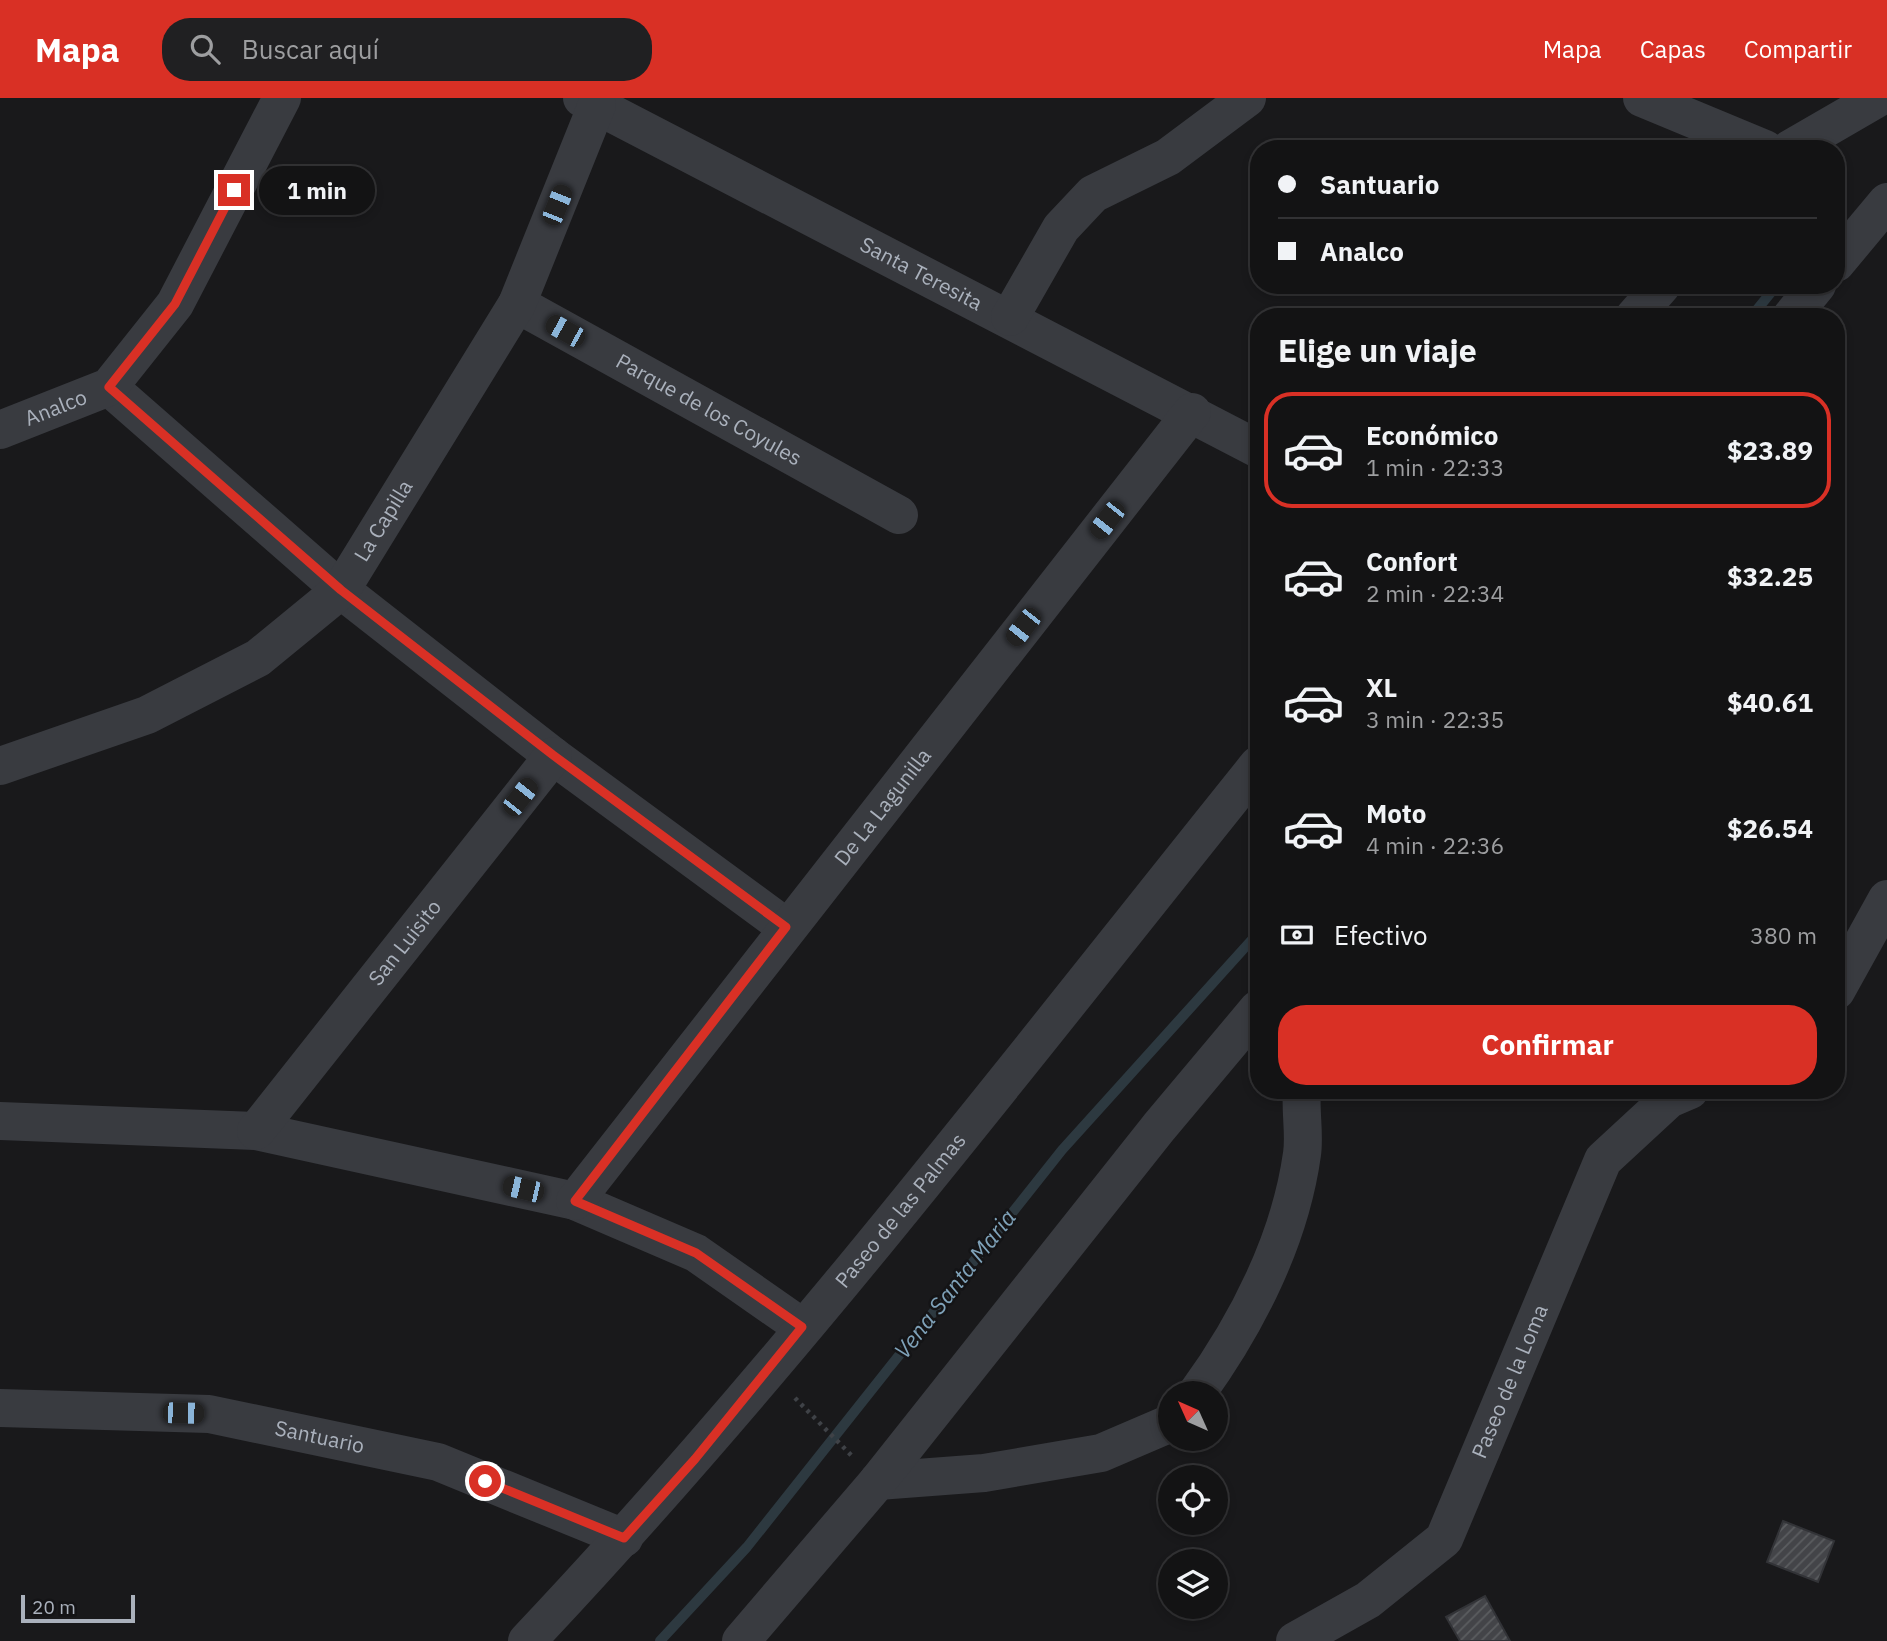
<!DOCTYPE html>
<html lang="es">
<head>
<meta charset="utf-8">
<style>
	body { margin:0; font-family:"IBM Plex Sans",sans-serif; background:#202022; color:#f1f3f6; height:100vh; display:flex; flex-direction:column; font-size:26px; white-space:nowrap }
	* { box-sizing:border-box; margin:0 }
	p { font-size:23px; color:#9d9ea0 }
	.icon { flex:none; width:38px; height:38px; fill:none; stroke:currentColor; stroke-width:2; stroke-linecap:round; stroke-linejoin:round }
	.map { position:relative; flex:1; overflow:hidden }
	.details { position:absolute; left:1250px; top:210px; width:595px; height:791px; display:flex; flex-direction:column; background:#131314; border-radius:28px; box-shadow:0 4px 10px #0003,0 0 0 2px #323234 }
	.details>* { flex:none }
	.top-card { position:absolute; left:1250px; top:42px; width:595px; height:154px; border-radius:28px; box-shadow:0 4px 10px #0003,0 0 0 2px #323234; display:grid; align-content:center; height:154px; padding:0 28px; background:#131314 }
	.needle { width:46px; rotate:315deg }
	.fabs { position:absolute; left:1158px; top:1283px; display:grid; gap:14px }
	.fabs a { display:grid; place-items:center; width:70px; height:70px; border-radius:50%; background:#131314; box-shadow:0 4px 10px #0003,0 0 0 2px #323234; font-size:35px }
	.scale { position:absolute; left:21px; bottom:18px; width:114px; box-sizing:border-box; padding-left:7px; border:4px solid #aab1bc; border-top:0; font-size:19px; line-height:24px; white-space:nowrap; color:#aab1bc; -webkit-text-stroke:5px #141416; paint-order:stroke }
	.end { position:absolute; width:32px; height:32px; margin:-16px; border:9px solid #d93025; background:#fff; box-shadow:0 0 0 4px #fff }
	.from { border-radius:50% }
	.bubble { position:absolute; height:49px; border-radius:24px; background:#131314; box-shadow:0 4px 10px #0003,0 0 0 2px #323234; font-size:23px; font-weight:700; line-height:49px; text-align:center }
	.car { position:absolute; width:21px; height:42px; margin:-21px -10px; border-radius:9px; box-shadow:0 0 5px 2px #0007; background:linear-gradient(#222 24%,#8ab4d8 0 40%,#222 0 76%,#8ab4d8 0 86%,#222 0) }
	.top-card b { display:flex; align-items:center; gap:24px; height:66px; font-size:26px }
	.top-card b+b { border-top:2px solid #323234 }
	.top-card i { width:18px; height:18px; background:#f1f3f6 }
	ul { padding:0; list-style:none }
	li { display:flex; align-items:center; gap:21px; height:116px; margin:0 14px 10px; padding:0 14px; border:4px solid transparent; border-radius:28px }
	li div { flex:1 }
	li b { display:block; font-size:26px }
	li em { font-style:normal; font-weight:700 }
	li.on { border-color:#d93025 }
	li>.icon { width:63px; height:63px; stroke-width:1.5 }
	h2 { padding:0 28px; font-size:32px; line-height:84px }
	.pay { display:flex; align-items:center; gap:18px; height:77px; padding:0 28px; font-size:26px }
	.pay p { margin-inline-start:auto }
	.button { display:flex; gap:14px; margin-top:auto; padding:14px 28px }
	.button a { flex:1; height:80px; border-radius:28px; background:#d93025; color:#fff; font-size:28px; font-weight:700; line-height:80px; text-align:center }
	header { display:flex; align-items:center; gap:42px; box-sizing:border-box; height:98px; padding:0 35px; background:#d93025; color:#fff }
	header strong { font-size:33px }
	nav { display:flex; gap:38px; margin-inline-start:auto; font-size:24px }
	.search { width:490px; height:63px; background:#202022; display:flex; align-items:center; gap:18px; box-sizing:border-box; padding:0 24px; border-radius:28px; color:#9d9ea0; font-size:26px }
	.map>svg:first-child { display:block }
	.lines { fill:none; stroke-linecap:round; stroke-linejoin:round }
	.stream { stroke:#2d3940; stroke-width:10 }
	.building { fill:url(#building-hatch); stroke:#323337; stroke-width:2 }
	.path { stroke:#3f4247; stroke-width:4.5; stroke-dasharray:3.5 5; stroke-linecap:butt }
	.minor { stroke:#393b40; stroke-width:38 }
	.route { stroke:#d93025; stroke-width:9 }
	.labels { text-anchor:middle; stroke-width:5; stroke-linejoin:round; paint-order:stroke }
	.street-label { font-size:21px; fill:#aab1bc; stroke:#141416 }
	.water-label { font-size:23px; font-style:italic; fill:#7fa2b9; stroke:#141416 }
</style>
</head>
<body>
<header>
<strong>Mapa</strong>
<div class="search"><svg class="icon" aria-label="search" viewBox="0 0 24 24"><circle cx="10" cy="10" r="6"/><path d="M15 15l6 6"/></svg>Buscar aquí</div>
<nav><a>Mapa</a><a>Capas</a><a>Compartir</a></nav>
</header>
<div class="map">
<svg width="1887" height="1543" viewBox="0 0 1887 1543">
	<defs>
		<pattern id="building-hatch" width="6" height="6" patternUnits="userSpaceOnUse" patternTransform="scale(1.75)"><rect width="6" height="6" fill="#434448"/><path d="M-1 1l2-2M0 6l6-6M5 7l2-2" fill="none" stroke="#5b5d60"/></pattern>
	</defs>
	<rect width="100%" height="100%" fill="#19191b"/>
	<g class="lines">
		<path class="stream" d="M1751,219L1777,187
			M660,1543L747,1449L1062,1052L1258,835"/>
	</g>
	<path class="building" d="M1783,1423L1834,1443L1818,1484L1767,1464Z
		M1485,1498L1510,1543H1460L1446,1519Z"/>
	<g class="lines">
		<path class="path" d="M795,1300L852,1358"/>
		<g class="minor">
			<path id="s1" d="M582,0L1258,351"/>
			<path d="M1642,0L1765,51"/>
			<path d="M1790,51L1878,0"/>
			<path d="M1836,165L1887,104"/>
			<path id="s2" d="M517,206L899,417"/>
			<path d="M1010,219L1061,130L1093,96L1168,59L1247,0"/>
			<path d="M1634,219L1662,187"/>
			<path d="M1791,219L1817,187"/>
			<path d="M109,289L341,492L553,658L786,829"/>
			<path id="s3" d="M0,332L109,289L175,206L282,0"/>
			<path id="s4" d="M0,668L147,617L258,560L341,492L517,206L597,7"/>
			<path d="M1836,893L1887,801"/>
			<path d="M0,1023L256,1033L575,1103L696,1155L802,1229"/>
			<path id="s5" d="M256,1033L553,658"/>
			<path id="s6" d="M575,1103L1192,314"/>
			<path d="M1197,1295C1247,1226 1290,1142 1302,1056C1305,1036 1300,1013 1302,992"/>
			<path id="s7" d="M0,1310L209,1316L438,1364L624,1440"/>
			<path d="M878,1383L984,1375L1101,1355L1171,1325"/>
			<path id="s8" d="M527,1543C788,1267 1020,963 1258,667"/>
			<path d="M741,1543L878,1383L1159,1029L1258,911"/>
			<path id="s9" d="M1295,1543L1368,1502L1444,1441L1603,1062L1669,1001L1690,992"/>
		</g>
	</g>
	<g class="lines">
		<path class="route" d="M234,92L175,206L109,289L341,492L553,657L786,829L575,1103L696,1155L802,1229L695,1361L624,1440L485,1383"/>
	</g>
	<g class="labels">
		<g class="street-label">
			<text dy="7" stroke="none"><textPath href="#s1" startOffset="382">Santa Teresita</textPath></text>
			<text dy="7" stroke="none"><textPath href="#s3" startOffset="60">Analco</textPath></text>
			<text dy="7" stroke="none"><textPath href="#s2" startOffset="219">Parque de los Coyules</textPath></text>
			<text dy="7" stroke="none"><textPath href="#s4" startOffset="469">La Capilla</textPath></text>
			<text dy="7" stroke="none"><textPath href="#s6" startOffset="500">De La Lagunilla</textPath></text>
			<text dy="7" stroke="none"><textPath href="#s5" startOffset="240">San Luisito</textPath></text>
			<text dy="7" stroke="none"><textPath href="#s8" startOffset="570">Paseo de las Palmas</textPath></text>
			<text dy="7" stroke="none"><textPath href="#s9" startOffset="352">Paseo de la Loma</textPath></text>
			<text dy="7" stroke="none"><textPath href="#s7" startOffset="322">Santuario</textPath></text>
		</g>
		<g class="water-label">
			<text transform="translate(955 1186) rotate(-52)" y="8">Vena Santa Maria</text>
		</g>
	</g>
</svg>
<div class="fabs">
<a><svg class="needle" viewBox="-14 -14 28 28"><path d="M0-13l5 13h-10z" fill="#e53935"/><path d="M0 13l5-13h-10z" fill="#9d9ea0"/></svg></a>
<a><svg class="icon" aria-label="locate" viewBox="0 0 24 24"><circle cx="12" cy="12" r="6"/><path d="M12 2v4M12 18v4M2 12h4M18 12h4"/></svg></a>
<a><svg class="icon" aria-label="layers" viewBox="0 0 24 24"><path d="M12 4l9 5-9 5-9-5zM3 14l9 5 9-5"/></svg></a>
</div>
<div class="scale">20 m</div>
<i class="end from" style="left:485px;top:1383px"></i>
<i class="end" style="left:234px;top:92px"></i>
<div class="bubble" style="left:259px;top:68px;width:116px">1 min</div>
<i class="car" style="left:557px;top:107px;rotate:22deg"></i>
<i class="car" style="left:565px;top:233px;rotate:299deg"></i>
<i class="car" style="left:1107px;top:422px;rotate:218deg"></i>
<i class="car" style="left:1023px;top:529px;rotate:218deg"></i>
<i class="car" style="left:520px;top:699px;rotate:38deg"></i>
<i class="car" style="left:523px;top:1091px;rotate:283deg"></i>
<i class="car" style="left:183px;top:1315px;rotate:91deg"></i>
<div class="top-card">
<b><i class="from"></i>Santuario</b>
<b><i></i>Analco</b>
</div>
<section class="details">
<h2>Elige un viaje</h2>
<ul>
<li class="on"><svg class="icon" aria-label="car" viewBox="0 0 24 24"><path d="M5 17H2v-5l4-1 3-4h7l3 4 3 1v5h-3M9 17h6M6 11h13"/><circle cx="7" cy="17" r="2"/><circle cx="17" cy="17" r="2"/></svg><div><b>Económico</b><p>1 min · 22:33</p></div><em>$23.89</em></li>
<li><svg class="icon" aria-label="car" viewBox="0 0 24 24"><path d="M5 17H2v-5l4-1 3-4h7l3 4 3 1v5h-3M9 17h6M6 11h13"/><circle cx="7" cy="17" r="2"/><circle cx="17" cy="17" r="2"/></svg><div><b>Confort</b><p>2 min · 22:34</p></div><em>$32.25</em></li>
<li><svg class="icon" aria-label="car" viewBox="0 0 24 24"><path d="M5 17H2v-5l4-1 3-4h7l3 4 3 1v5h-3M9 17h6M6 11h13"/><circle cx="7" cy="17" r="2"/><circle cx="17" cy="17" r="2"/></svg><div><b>XL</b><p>3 min · 22:35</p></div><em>$40.61</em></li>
<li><svg class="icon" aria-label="car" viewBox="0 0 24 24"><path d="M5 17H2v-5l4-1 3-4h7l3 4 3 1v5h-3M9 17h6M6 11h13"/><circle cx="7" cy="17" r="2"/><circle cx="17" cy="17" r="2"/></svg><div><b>Moto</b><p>4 min · 22:36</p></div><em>$26.54</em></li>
</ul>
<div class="pay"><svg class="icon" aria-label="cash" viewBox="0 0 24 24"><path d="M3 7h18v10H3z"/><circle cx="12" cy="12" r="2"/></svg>Efectivo<p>380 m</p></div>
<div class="button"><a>Confirmar</a></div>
</section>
</div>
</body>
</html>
